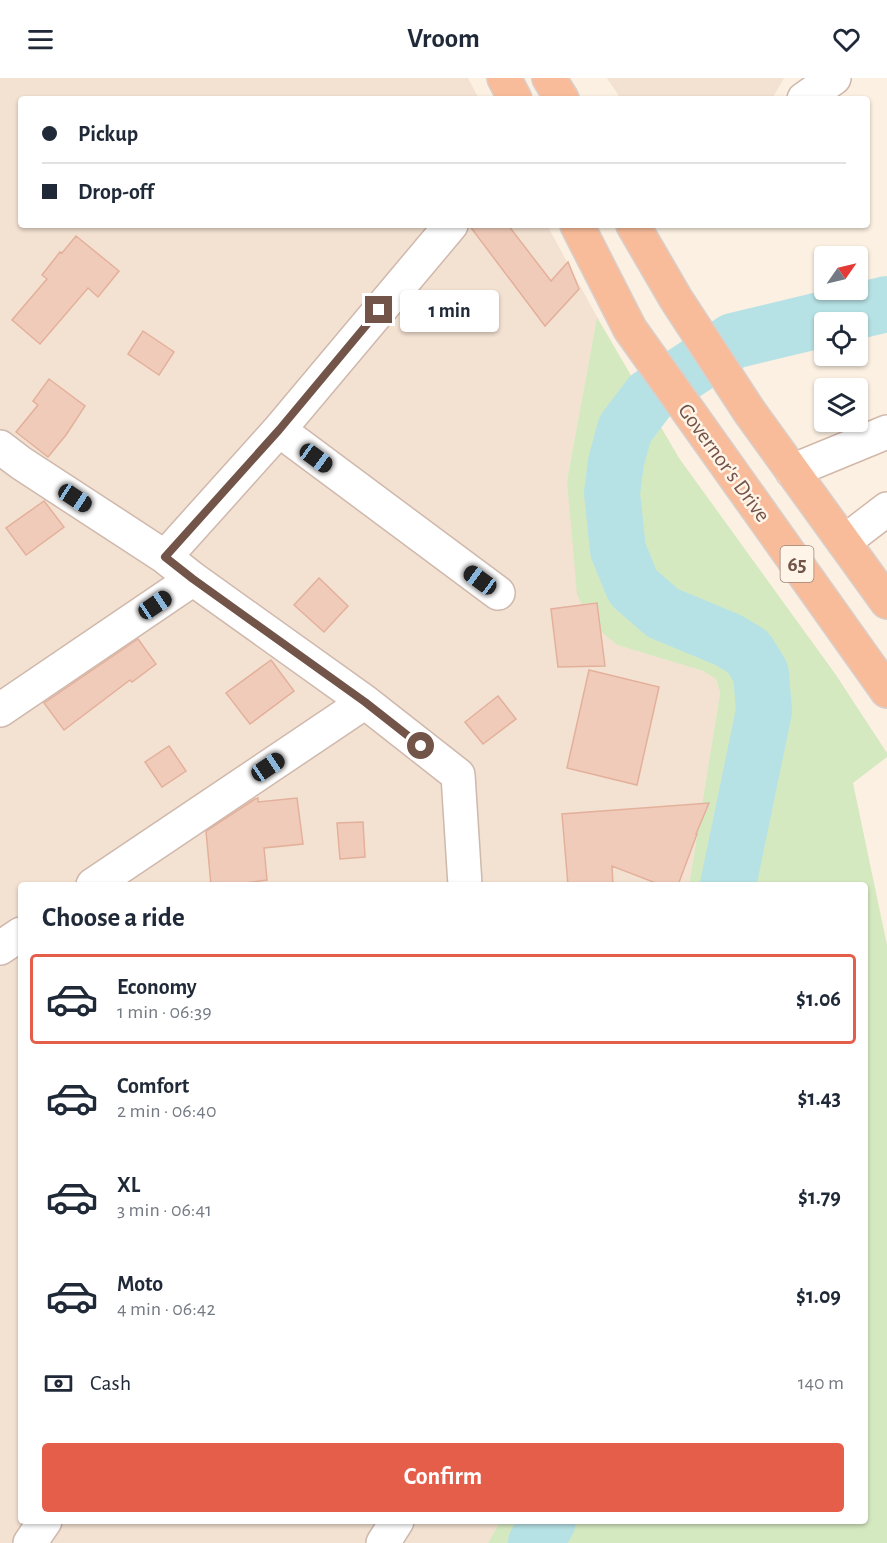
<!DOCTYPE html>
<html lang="en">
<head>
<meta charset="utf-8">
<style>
	body { margin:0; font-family:"Alegreya Sans",sans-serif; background:#f6f6f7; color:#1f2937; height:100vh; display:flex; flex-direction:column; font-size:22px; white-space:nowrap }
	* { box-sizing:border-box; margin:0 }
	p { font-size:20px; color:#747a83 }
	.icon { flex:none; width:33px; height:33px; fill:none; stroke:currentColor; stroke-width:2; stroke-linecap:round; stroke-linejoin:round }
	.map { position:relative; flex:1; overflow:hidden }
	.details { position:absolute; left:18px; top:804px; width:850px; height:642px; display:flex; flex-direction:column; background:#fff; border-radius:6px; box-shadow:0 2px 4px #0004 }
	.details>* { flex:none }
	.top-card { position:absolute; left:18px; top:18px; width:852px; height:132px; border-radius:6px; box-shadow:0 2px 4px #0004; display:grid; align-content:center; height:132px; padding:0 24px; background:#fff }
	.needle { width:39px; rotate:56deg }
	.fabs { position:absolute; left:814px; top:168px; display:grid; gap:12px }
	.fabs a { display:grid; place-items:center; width:54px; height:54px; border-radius:6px; background:#fff; box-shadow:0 2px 4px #0004; font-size:30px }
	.end { position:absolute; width:27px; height:27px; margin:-14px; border:8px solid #735449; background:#fff; box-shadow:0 0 0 3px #fff }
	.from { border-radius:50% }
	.bubble { position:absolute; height:42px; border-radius:6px; background:#fff; box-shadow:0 2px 4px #0004; font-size:20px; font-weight:700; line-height:42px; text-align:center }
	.car { position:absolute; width:18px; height:36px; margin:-18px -9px; border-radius:8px; box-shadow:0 0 4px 2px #0007; background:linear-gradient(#222 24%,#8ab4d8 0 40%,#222 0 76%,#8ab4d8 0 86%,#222 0) }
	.top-card b { display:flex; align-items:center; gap:21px; height:57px; font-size:22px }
	.top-card b+b { border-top:2px solid #e0e1e3 }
	.top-card i { width:15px; height:15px; background:#1f2937 }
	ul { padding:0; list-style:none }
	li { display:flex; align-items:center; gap:18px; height:90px; margin:0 12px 9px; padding:0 12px; border:3px solid transparent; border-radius:6px }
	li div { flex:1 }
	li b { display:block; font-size:22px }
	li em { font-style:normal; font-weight:700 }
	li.on { border-color:#e45e49 }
	li>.icon { width:54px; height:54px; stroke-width:1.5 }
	h2 { padding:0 24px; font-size:27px; line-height:72px }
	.pay { display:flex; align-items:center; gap:15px; height:66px; padding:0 24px; font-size:22px }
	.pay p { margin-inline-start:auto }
	.button { display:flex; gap:12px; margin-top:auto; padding:12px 24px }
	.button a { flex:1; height:69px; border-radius:6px; background:#e45e49; color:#fff; font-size:24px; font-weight:700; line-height:69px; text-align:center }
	header { display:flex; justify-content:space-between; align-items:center; height:78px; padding:0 24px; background:#fff; font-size:27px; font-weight:700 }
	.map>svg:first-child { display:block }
	.residential { fill:#f3e1d1 }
	.green { fill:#d5e9c1 }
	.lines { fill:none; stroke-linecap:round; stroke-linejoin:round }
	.river { stroke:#b7e2e5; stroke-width:56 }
	.building { fill:#f1cbba; stroke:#e3b09b; stroke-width:1.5 }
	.minor-casing { stroke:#cfb8ac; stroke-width:36 }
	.secondary-casing { stroke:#d2b8a9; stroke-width:36 }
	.trunk-casing { stroke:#d8cfcc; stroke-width:36 }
	.minor { stroke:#fff; stroke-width:33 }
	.secondary { stroke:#fff; stroke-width:33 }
	.trunk { stroke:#f8bc9a; stroke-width:33 }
	.route { stroke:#735449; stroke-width:8 }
	.labels { text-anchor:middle; stroke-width:5; stroke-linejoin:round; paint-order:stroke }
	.shield { fill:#fff4e8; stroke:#9d8479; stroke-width:1.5 }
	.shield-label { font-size:21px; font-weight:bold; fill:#735449 }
	.street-label { font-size:22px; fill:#735449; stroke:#fff4e8 }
</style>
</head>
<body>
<header><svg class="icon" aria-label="menu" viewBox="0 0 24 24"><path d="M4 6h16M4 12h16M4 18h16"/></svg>Vroom<svg class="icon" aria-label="heart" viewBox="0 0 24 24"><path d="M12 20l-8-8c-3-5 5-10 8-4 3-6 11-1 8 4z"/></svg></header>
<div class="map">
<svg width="887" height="1465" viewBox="0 0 887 1465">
	<rect width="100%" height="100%" fill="#fcf0e2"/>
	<path class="residential" d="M0,0H468L479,21H21V147H547L597,239L567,402L617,567L703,593L716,601L720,615L689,807H21V1443H500L488,1465H0Z
		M607,0H784L772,21H621Z"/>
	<path class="green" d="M597,239L679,380L836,597L887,675V679L853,705L887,867V1465H488L500,1443H866V807H689L720,615L716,601L703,593L617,567L591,545L577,516L567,402Z"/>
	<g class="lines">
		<path class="river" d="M728,807L764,633L761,595L748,574L728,562L663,535L633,509L618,472L612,415L616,384L625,351L650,318L733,263L887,226
			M536,1465L548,1443"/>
	</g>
	<path class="building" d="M469,147H508L551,203L568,184L579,211L545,248Z
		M76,158L119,193L98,219L88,210L40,266L12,242L47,201L42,197L60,174L62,175Z
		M143,253L174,274L159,297L128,276Z
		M49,301L85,328L66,357L48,379L16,354L38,327L33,323Z
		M44,423L64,449L26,477L6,450Z
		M319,500L348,528L324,554L294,527Z
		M597,525L605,588L558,589L551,531Z
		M138,561L156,586L132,604L130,602L64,652L44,625Z
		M271,582L294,613L250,646L226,615Z
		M589,592L659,609L637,707L567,690Z
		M498,618L516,641L483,666L465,644Z
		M169,668L186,693L162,709L145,684Z
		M258,720V724L297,720L303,766L264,770L267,802L230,807H211L206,753L255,721Z
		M709,725L696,756H697L678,807H661L612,788L613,807H568L562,736Z
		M363,744L365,779L340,781L337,745Z"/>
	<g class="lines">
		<g class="minor-casing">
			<path id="minor" d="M804,21L834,0
				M279,352L498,515
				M0,369L21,385L165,479L193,501L365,624L458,697L465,807
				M165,479L279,352L451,147
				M0,632L193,501
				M93,807L365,624
				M0,870L21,856
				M30,1465L45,1443
				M383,1465L397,1443"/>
		</g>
		<g class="secondary-casing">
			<path id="secondary" d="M792,393L887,354
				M844,464L887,431"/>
		</g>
		<g class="trunk-casing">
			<path id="trunk" d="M504,0L515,21
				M549,0L562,21
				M577,147L630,251L887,613
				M633,147L676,221L749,333L887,524"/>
		</g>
		<use href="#minor" class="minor"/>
		<use href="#secondary" class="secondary"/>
		<use href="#trunk" class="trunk"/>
	</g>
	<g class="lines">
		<path class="route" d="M379,232L279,352L165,479L193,501L365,624L421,668"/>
	</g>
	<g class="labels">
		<rect class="shield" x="780.5" y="468" width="33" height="36" rx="4.5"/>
		<g class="shield-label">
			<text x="797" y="493">65</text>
		</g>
		<g class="street-label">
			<text transform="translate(725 384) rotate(54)" y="8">Governor's Drive</text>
		</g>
	</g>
</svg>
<div class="fabs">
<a><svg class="needle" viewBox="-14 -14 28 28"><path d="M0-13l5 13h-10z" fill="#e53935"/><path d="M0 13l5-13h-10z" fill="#747a83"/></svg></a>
<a><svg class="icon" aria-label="locate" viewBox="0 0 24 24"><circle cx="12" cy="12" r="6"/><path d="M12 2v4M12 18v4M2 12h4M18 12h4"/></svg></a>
<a><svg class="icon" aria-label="layers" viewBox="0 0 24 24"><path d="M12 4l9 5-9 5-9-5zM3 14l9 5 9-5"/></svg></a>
</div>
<i class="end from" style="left:421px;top:668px"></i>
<i class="end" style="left:379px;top:232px"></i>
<div class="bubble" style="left:400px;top:212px;width:99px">1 min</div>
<i class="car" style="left:316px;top:380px;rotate:126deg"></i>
<i class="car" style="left:75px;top:420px;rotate:123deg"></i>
<i class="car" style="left:480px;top:502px;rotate:306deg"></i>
<i class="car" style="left:155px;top:527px;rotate:56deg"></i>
<i class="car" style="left:268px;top:689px;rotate:56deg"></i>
<div class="top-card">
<b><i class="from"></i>Pickup</b>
<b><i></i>Drop-off</b>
</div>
<section class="details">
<h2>Choose a ride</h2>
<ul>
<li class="on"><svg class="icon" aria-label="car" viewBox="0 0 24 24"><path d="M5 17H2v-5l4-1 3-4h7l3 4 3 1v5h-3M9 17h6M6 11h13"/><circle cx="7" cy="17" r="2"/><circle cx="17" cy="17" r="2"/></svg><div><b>Economy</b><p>1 min · 06:39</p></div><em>$1.06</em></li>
<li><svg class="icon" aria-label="car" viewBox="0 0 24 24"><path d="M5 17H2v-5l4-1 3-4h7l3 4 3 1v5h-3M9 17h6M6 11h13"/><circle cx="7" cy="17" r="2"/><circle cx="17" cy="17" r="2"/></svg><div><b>Comfort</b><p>2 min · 06:40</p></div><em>$1.43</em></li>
<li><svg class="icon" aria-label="car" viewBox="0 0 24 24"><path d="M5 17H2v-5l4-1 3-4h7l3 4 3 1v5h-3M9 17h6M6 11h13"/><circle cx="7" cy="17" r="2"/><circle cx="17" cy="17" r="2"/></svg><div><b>XL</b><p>3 min · 06:41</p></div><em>$1.79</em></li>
<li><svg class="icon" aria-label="car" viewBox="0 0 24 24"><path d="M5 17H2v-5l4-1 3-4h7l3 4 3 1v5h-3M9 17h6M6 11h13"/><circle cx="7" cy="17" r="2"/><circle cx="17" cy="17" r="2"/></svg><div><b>Moto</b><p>4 min · 06:42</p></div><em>$1.09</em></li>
</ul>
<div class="pay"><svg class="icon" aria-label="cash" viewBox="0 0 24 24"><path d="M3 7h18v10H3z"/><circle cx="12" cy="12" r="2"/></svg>Cash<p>140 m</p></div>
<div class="button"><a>Confirm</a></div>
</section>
</div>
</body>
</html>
